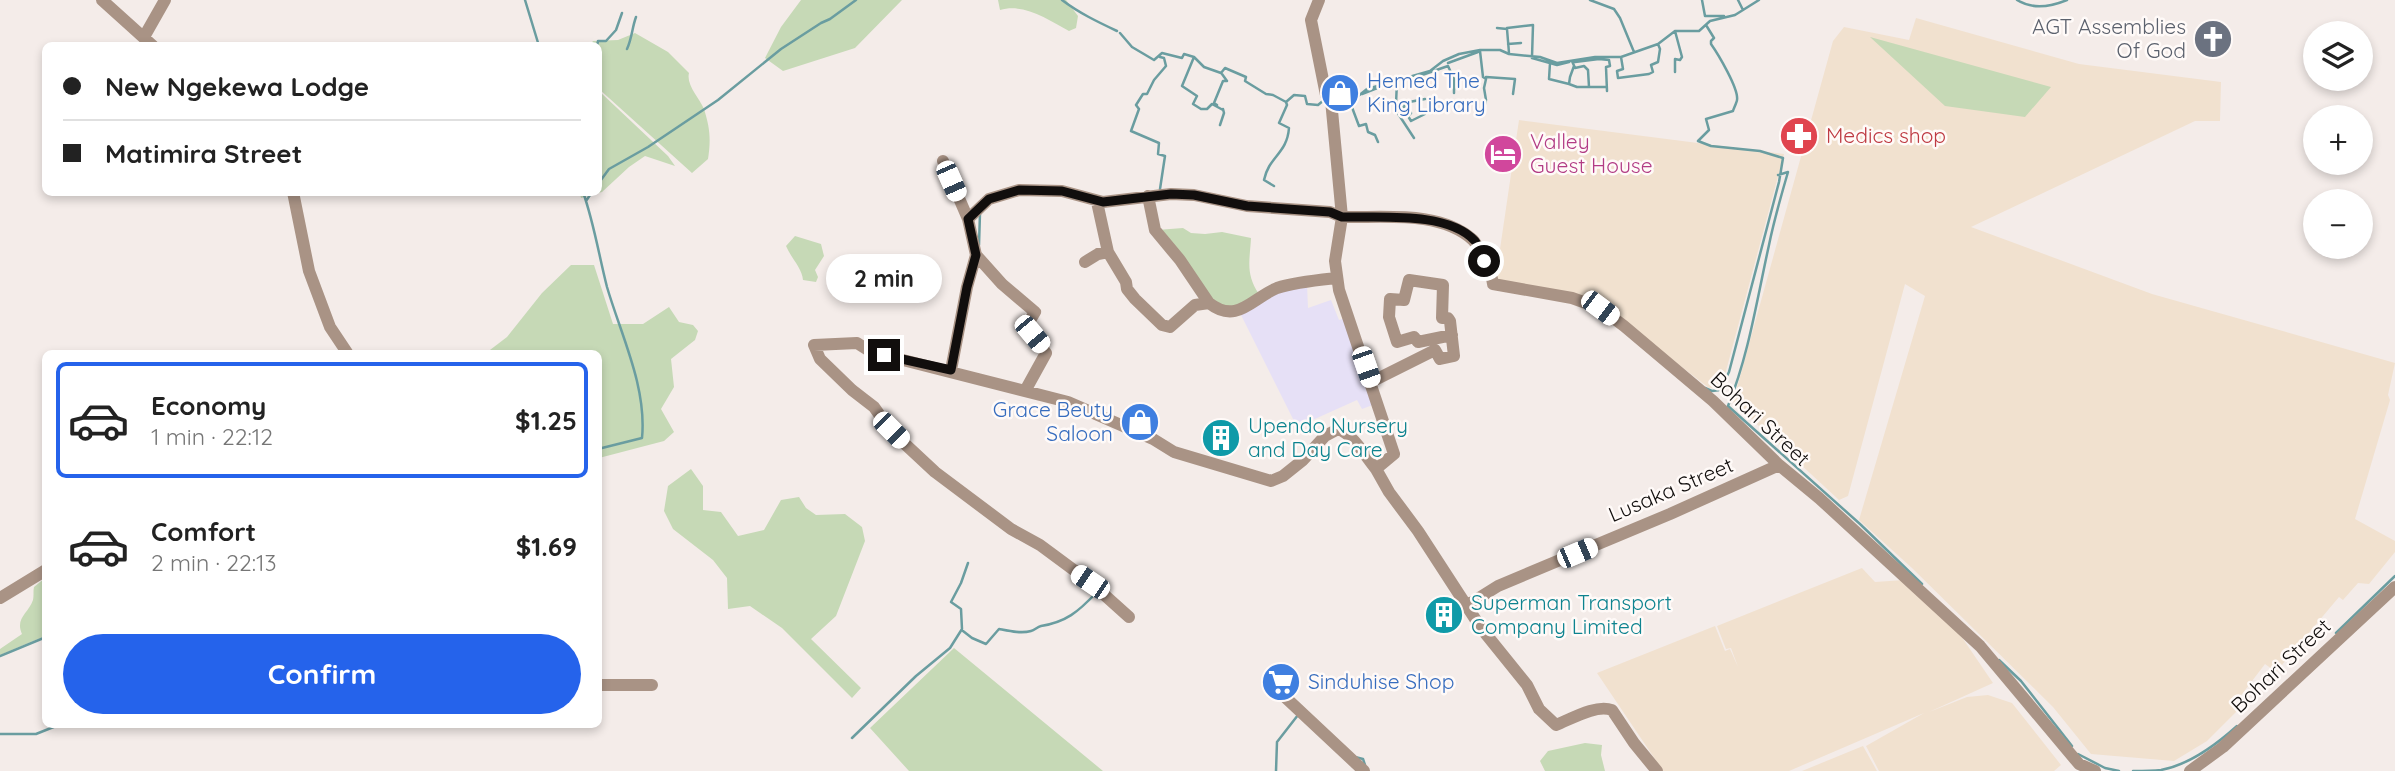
<!DOCTYPE html>
<html lang="en">
<head>
<meta charset="utf-8">
<style>
	body { margin:0; font-family:Quicksand,sans-serif; background:#f2f2f2; color:#222; height:100vh; display:flex; flex-direction:column; font-size:26px; white-space:nowrap }
	* { box-sizing:border-box; margin:0 }
	p { font-size:23px; color:#767676 }
	.icon { flex:none; width:38px; height:38px; fill:none; stroke:currentColor; stroke-width:2; stroke-linecap:round; stroke-linejoin:round }
	.map { position:relative; flex:1; overflow:hidden }
	.details { position:absolute; left:42px; top:350px; width:560px; height:378px; display:flex; flex-direction:column; background:#fff; border-radius:10px; box-shadow:0 4px 10px #0003 }
	.details>* { flex:none }
	.top-card { position:absolute; left:42px; top:42px; width:560px; height:154px; border-radius:10px; box-shadow:0 4px 10px #0003; display:grid; align-content:center; height:154px; padding:0 21px; background:#fff }
	.controls { position:absolute; left:2303px; top:21px; display:grid; gap:14px }
	.controls a { display:grid; place-items:center; width:70px; height:70px; border-radius:50%; background:#fff; box-shadow:0 4px 10px #0003; font-size:35px }
	.end { position:absolute; width:32px; height:32px; margin:-16px; border:9px solid #110e0d; background:#fff; box-shadow:0 0 0 4px #fff }
	.from { border-radius:50% }
	.bubble { position:absolute; height:49px; border-radius:24px; background:#fff; box-shadow:0 4px 10px #0003; font-size:23px; font-weight:700; line-height:49px; text-align:center }
	.car { position:absolute; width:21px; height:42px; margin:-21px -10px; border-radius:9px; box-shadow:0 0 5px 2px #0007; background:linear-gradient(#fff 24%,#345 0 40%,#fff 0 76%,#345 0 86%,#fff 0) }
	.top-card b { display:flex; align-items:center; gap:24px; height:66px; font-size:26px }
	.top-card b+b { border-top:2px solid #e0e0e0 }
	.top-card i { width:18px; height:18px; background:#222 }
	ul { padding:12px 0 0; list-style:none }
	li { display:flex; align-items:center; gap:21px; height:116px; margin:0 14px 10px; padding:0 7px; border:4px solid transparent; border-radius:10px }
	li div { flex:1 }
	li b { display:block; font-size:26px }
	li em { font-style:normal; font-weight:700 }
	li.on { border-color:#2563eb }
	li>.icon { width:63px; height:63px; stroke-width:1.5 }
	.action { display:flex; gap:14px; margin-top:auto; padding:14px 21px }
	.action a { flex:1; height:80px; border-radius:42px; background:#2563eb; color:#fff; font-size:28px; font-weight:700; line-height:80px; text-align:center }
	.map>svg:first-child { display:block }
	.industrial { fill:#f1e1cf }
	.education { fill:#e6e0f6 }
	.green { fill:#c6d9b6 }
	.lines { fill:none; stroke-linecap:round; stroke-linejoin:round }
	.stream { stroke:#6a9da0; stroke-width:2.5 }
	.minor { stroke:#a99385; stroke-width:12 }
	.route { stroke:#110e0d; stroke-width:9 }
	.labels { text-anchor:middle; stroke-width:5; stroke-linejoin:round; paint-order:stroke }
	.worship-label { font-size:21px; fill:#5b616d; stroke:#fffaf8; text-anchor:end }
	.shop-label { font-size:21px; fill:#366cbe; stroke:#fffaf8; text-anchor:start }
	.health-label { font-size:21px; fill:#be3a42; stroke:#fffaf8; text-anchor:start }
	.hotel-label { font-size:21px; fill:#b23c85; stroke:#fffaf8; text-anchor:start }
	.street-label { font-size:21px; fill:#110e0d; stroke:#fffaf8 }
	.culture-label { font-size:21px; fill:#0d838f; stroke:#fffaf8; text-anchor:start }
</style>
</head>
<body>
<div class="map">
<svg width="2395" height="771" viewBox="0 0 2395 771">
	<rect width="100%" height="100%" fill="#f4ece9"/>
	<path class="industrial" d="M1916,18L2079,64L2221,82L2220,121H2195L1971,227L2152,294L2395,363L2388,395L2390,400L2355,519L2395,541V552L2369,584L2358,583L2343,600L2339,597L2276,672L2265,664L2236,702L2241,707L2207,741L2174,761L2091,754L2053,707L1912,568L1859,520L1925,296L1905,284L1848,496L1839,500L1733,402L1833,41L1844,27L1909,40Z
		M1519,120L1784,154L1722,386L1709,388L1630,327L1607,304L1495,283Z
		M1862,568L1875,582L1904,580L1961,636L1993,683L1929,712L1967,697L1988,695L2012,703L2061,765L2054,771H1879L1866,746L1924,713L1789,771H1663L1597,673L1715,626L1725,651L1730,649L1738,667L1731,648L1726,649L1717,626Z
		M1863,746L1877,771H1802Z"/>
	<path class="education" d="M1307,284L1308,308L1331,300L1339,320L1349,317L1378,403L1362,409L1357,400L1297,427L1239,311L1285,288Z"/>
	<path class="green" d="M801,0H902L855,48L783,71L765,58L781,27Z
		M998,0H1066L1078,16L1076,28L1069,31C1048,20 1025,3 1000,10Z
		M635,33L668,52L689,73C686,85 699,97 704,109C710,128 711,140 708,159L692,173L599,89L598,46L590,45L593,41L618,40Z
		M1870,37L2051,87L2025,117L1945,106Z
		M599,91L668,156L675,166L645,156L629,167L602,192L581,198L580,193L598,192Z
		M1183,228L1191,233L1205,234L1222,232L1251,238C1250,259 1245,274 1259,294L1229,309L1203,293L1157,230Z
		M795,236L821,244L824,256L815,270L818,277L816,282L803,280C802,268 791,258 786,246Z
		M571,265H594L613,324H643L669,307L679,322L693,325L698,331L695,340L671,359L674,387L661,409L674,432L664,441L599,458L598,354L486,353L507,337L542,293Z
		M691,469L703,486V510L721,512L738,536L764,530L781,500L799,497L806,508L816,515L845,514L862,527L865,541L836,616L811,639L861,688L852,698L782,628L750,606L728,609L727,578L713,560L673,529L664,511L668,486Z
		M45,578V636L0,655V649L22,634C15,618 28,614 33,600C34,595 33,591 34,587Z
		M954,648L1103,771H909L870,728Z
		M1585,743L1602,745L1601,755L1605,771H1545L1540,761L1548,751Z"/>
	<g class="lines">
		<path class="stream" d="M525,0L539,46
			M1062,0C1079,13 1098,22 1117,31
			M1590,0L1614,9L1620,18L1634,52
			M1702,0L1705,16H1724
			M1738,0L1743,10
			M2017,0C2033,10 2050,7 2067,0
			M1497,28L1507,29L1509,53
			M1507,28L1533,25L1532,57
			M1120,33L1132,47L1154,60L1162,53L1182,58L1184,54L1194,57L1204,67L1221,73L1225,68L1246,77L1245,81L1266,94L1273,95L1286,102L1294,95L1305,96L1307,104L1318,105L1324,100
			M1508,44L1521,43
			M597,46L598,41H606L616,30L622,13
			M627,49C632,38 632,28 636,17
			M1480,51L1483,77L1486,79L1484,88L1486,100L1484,108
			M1160,57L1164,58L1166,66L1154,80L1147,94H1143L1136,105L1139,109L1131,131L1159,143L1158,154L1165,156L1160,189
			M1194,57L1182,86L1197,96L1193,104L1201,109H1207L1212,104L1223,110
			M1621,57L1623,69L1617,71L1618,78L1649,74L1653,72L1651,65L1658,62L1660,49L1658,44
			M1532,58L1557,65L1569,62
			M1572,61L1575,68L1584,66L1588,70L1589,87
			M1575,62L1599,59L1609,60
			M1448,63L1478,52
			M1550,63L1549,79L1569,84
			M1448,66L1454,79V93
			M1574,66L1570,77L1569,84L1577,87H1606
			M1675,72V59L1680,60L1682,57L1675,31
			M1422,75L1448,66
			M1486,77L1515,79L1513,94
			M1397,81L1396,104H1405H1400L1401,108L1405,106L1397,112L1414,138
			M1607,91L1606,67L1610,66L1609,60
			M1362,94L1385,85
			M1350,102L1359,126L1366,124L1368,132L1375,135L1378,142
			M1404,103L1425,99
			M1335,104L1357,97L1367,89L1430,71L1443,61L1459,54L1480,50H1500L1509,54L1540,57L1557,63L1595,57H1621L1658,44L1675,31H1699L1710,21L1735,15L1759,0
			M1337,104L1350,102L1357,98
			M1217,105L1214,103L1223,81H1227L1222,74
			M1405,106L1411,113L1408,116L1411,121L1425,114
			M1220,125L1224,113L1223,109
			M1778,175L1788,172C1781,196 1774,220 1769,245C1757,299 1749,354 1728,406L1860,524L1922,584
			M598,184L609,169L648,147L718,100L781,49L821,23L830,19L856,0
			M1274,186L1264,180C1269,156 1287,154 1289,128L1279,123L1287,105L1286,102
			M583,192C594,223 599,256 607,287C621,335 647,387 642,438L598,449
			M586,201L592,192
			M979,245L980,213
			M1705,388L1712,391L1720,390L1729,372L1779,182L1783,158L1760,151L1711,146L1698,141L1709,130L1706,119L1733,111C1733,110 1737,102 1737,100C1739,89 1718,54 1711,44V41L1714,38L1706,25
			M963,631L972,638L986,644L999,629C1009,631 1021,634 1031,631C1035,630 1037,627 1041,626C1066,622 1078,612 1096,593
			M2336,633L2395,576
			M0,656L46,637
			M1999,660L2021,681L2072,746
			M0,734H36L61,724
			M852,738L916,676L950,648L962,629L961,609L951,602L961,583L968,563
			M2078,754L2105,768L2119,771
			M1355,757L1363,759L1365,765
			M1276,771L1277,742L1298,715
			M2133,771C2142,771 2152,771 2161,770C2188,765 2217,744 2237,726"/>
		<path class="minor" d="M102,0L153,46
			M1319,0L1311,20L1326,95L1331,100L1342,217L1335,261L1339,290L1394,454L1376,469L1389,492L1418,531L1481,628L1527,685L1539,709L1556,725C1571,719 1596,704 1612,710L1634,743L1657,771
			M144,37L165,0
			M943,161L968,219L976,255L967,287L951,370
			M293,192L309,271L330,327L348,354
			M1148,196L1155,230L1180,260L1209,303
			M1097,202L1108,252
			M968,219L989,199L1019,190L1062,191L1103,202L1171,194L1194,195L1247,206L1330,212L1342,217C1384,218 1440,210 1473,240C1478,245 1480,253 1483,259C1487,268 1492,273 1493,284L1572,298L1600,308L1624,326L1713,401L1779,465L1819,498L1980,646L2079,764L2095,771
			M976,255L1002,284L1035,312L1029,322L1032,334L1046,353L1025,391
			M1085,262L1098,254L1108,252L1126,282L1127,289L1135,299L1162,325L1170,327L1195,305L1209,303C1237,325 1252,298 1277,288C1295,282 1318,280 1337,278
			M1371,382L1435,350L1440,359L1454,356L1450,321L1448,318H1442L1443,285L1409,280L1404,300L1390,299L1389,317L1397,342L1414,337L1418,342L1452,335
			M0,598L46,570
			M1466,606L1498,586L1670,514L1779,465
			M1129,617L1090,582L1040,545L1011,529L935,472L891,431L874,407L852,390L820,359L814,345L857,343L868,350L899,359L1068,402L1153,439L1174,452L1271,481L1283,476L1303,460L1325,436L1338,429C1354,435 1365,456 1376,469
			M1271,684L1364,771
			M598,685H652
			M2190,771L2223,747L2395,587"/>
	</g>
	<g class="lines">
		<path class="route" d="M884,355L951,370L967,287L976,255L968,219L989,199L1019,190L1062,191L1103,202L1171,194L1194,195L1247,206L1330,212L1342,217C1380,218 1448,211 1475,241C1479,246 1481,256 1484,261"/>
	</g>
	<defs>
		<g id="church-disc" transform="scale(2.0125)"><circle r="9.5" fill="#6b7280" stroke="#fffaf8"/><path d="M-1.2-6h2.4v3.5h3.3v2.4h-3.3V6h-2.4V-.1h-3.3v-2.4h3.3Z" fill="#fff"/></g>
		<g id="shop-disc" transform="scale(2.0125)"><circle r="9.5" fill="#3f7fe0" stroke="#fffaf8"/><path d="M-5-2.5h2.3a2.7 3.5 0 0 1 5.4 0H5L5.5 6h-11ZM-1.5-2.5h3a1.5 2.3 0 0 0-3 0Z" fill="#fff"/></g>
		<g id="pharmacy-disc" transform="scale(2.0125)"><circle r="9.5" fill="#e0444e" stroke="#fffaf8"/><path d="M-2-6h4v4h4v4h-4v4h-4v-4h-4v-4h4Z" fill="#fff"/></g>
		<g id="hotel-disc" transform="scale(2.0125)"><circle r="9.5" fill="#d1479c" stroke="#fffaf8"/><path d="M-6-4.5h1.5V1H6V5H4.5V3h-9V5H-6ZM-4 0a1.8 1.8 0 1 1 3.6 0ZM.5 0V-2.5h3Q6-2.5 6 0Z" fill="#fff"/></g>
		<g id="building-disc" transform="scale(2.0125)"><circle r="9.5" fill="#0f9aa8" stroke="#fffaf8"/><path d="M-4-6H4V6H1V3H-1V6H-4ZM-2.5-4.3h1.7v1.8h-1.7ZM.8-4.3h1.7v1.8H.8ZM-2.5-1h1.7V.8h-1.7ZM.8-1h1.7V.8H.8Z" fill="#fff"/></g>
		<g id="supermarket-disc" transform="scale(2.0125)"><circle r="9.5" fill="#3f7fe0" stroke="#fffaf8"/><path d="M-6-5.5h2.5l.6 2H6L4.5 2H-2.5L-4.4-4H-6ZM-1.5 3.2a1.3 1.3 0 1 0 .1 0ZM3 3.2a1.3 1.3 0 1 0 .1 0Z" fill="#fff"/></g>
	</defs>
	<g fill-rule="evenodd">
		<use href="#church-disc" x="2213" y="39"/>
		<use href="#shop-disc" x="1340" y="93"/>
		<use href="#pharmacy-disc" x="1799" y="136"/>
		<use href="#hotel-disc" x="1503" y="154"/>
		<use href="#shop-disc" x="1140" y="422"/>
		<use href="#building-disc" x="1221" y="438"/>
		<use href="#building-disc" x="1444" y="615"/>
		<use href="#supermarket-disc" x="1281" y="682"/>
	</g>
	<g class="labels">
		<g class="worship-label">
			<text x="2186" y="34">AGT Assemblies<tspan x="2186" dy="24">Of God</tspan></text>
		</g>
		<g class="shop-label">
			<text x="1367" y="88">Hemed The<tspan x="1367" dy="24">King Library</tspan></text>
			<text x="1113" y="417" text-anchor="end">Grace Beuty<tspan x="1113" dy="24">Saloon</tspan></text>
			<text x="1308" y="689">Sinduhise Shop</text>
		</g>
		<g class="health-label">
			<text x="1826" y="143">Medics shop</text>
		</g>
		<g class="hotel-label">
			<text x="1530" y="149">Valley<tspan x="1530" dy="24">Guest House</tspan></text>
		</g>
		<g class="street-label">
			<text transform="translate(1760 419) rotate(43)" y="7">Bohari Street</text>
			<text transform="translate(1671 490) rotate(-23)" y="7">Lusaka Street</text>
			<text transform="translate(2281 666) rotate(-43)" y="7">Bohari Street</text>
		</g>
		<g class="culture-label">
			<text x="1248" y="433">Upendo Nursery<tspan x="1248" dy="24">and Day Care</tspan></text>
			<text x="1471" y="610">Superman Transport<tspan x="1471" dy="24">Company Limited</tspan></text>
		</g>
	</g>
</svg>
<div class="controls">
<a><svg class="icon" aria-label="layers" viewBox="0 0 24 24"><path d="M12 4l9 5-9 5-9-5zM3 14l9 5 9-5"/></svg></a>
<a>+</a>
<a>−</a>
</div>
<i class="end from" style="left:1484px;top:261px"></i>
<i class="end" style="left:884px;top:355px"></i>
<div class="bubble" style="left:826px;top:254px;width:116px">2 min</div>
<i class="car" style="left:951px;top:181px;rotate:156deg"></i>
<i class="car" style="left:1600px;top:308px;rotate:127deg"></i>
<i class="car" style="left:1032px;top:334px;rotate:140deg"></i>
<i class="car" style="left:1366px;top:367px;rotate:161deg"></i>
<i class="car" style="left:891px;top:430px;rotate:135deg"></i>
<i class="car" style="left:1577px;top:553px;rotate:67deg"></i>
<i class="car" style="left:1090px;top:582px;rotate:304deg"></i>
<div class="top-card">
<b><i class="from"></i>New Ngekewa Lodge</b>
<b><i></i>Matimira Street</b>
</div>
<section class="details">
<ul>
<li class="on"><svg class="icon" aria-label="car" viewBox="0 0 24 24"><path d="M5 17H2v-5l4-1 3-4h7l3 4 3 1v5h-3M9 17h6M6 11h13"/><circle cx="7" cy="17" r="2"/><circle cx="17" cy="17" r="2"/></svg><div><b>Economy</b><p>1 min · 22:12</p></div><em>$1.25</em></li>
<li><svg class="icon" aria-label="car" viewBox="0 0 24 24"><path d="M5 17H2v-5l4-1 3-4h7l3 4 3 1v5h-3M9 17h6M6 11h13"/><circle cx="7" cy="17" r="2"/><circle cx="17" cy="17" r="2"/></svg><div><b>Comfort</b><p>2 min · 22:13</p></div><em>$1.69</em></li>
</ul>
<div class="action"><a>Confirm</a></div>
</section>
</div>
</body>
</html>
